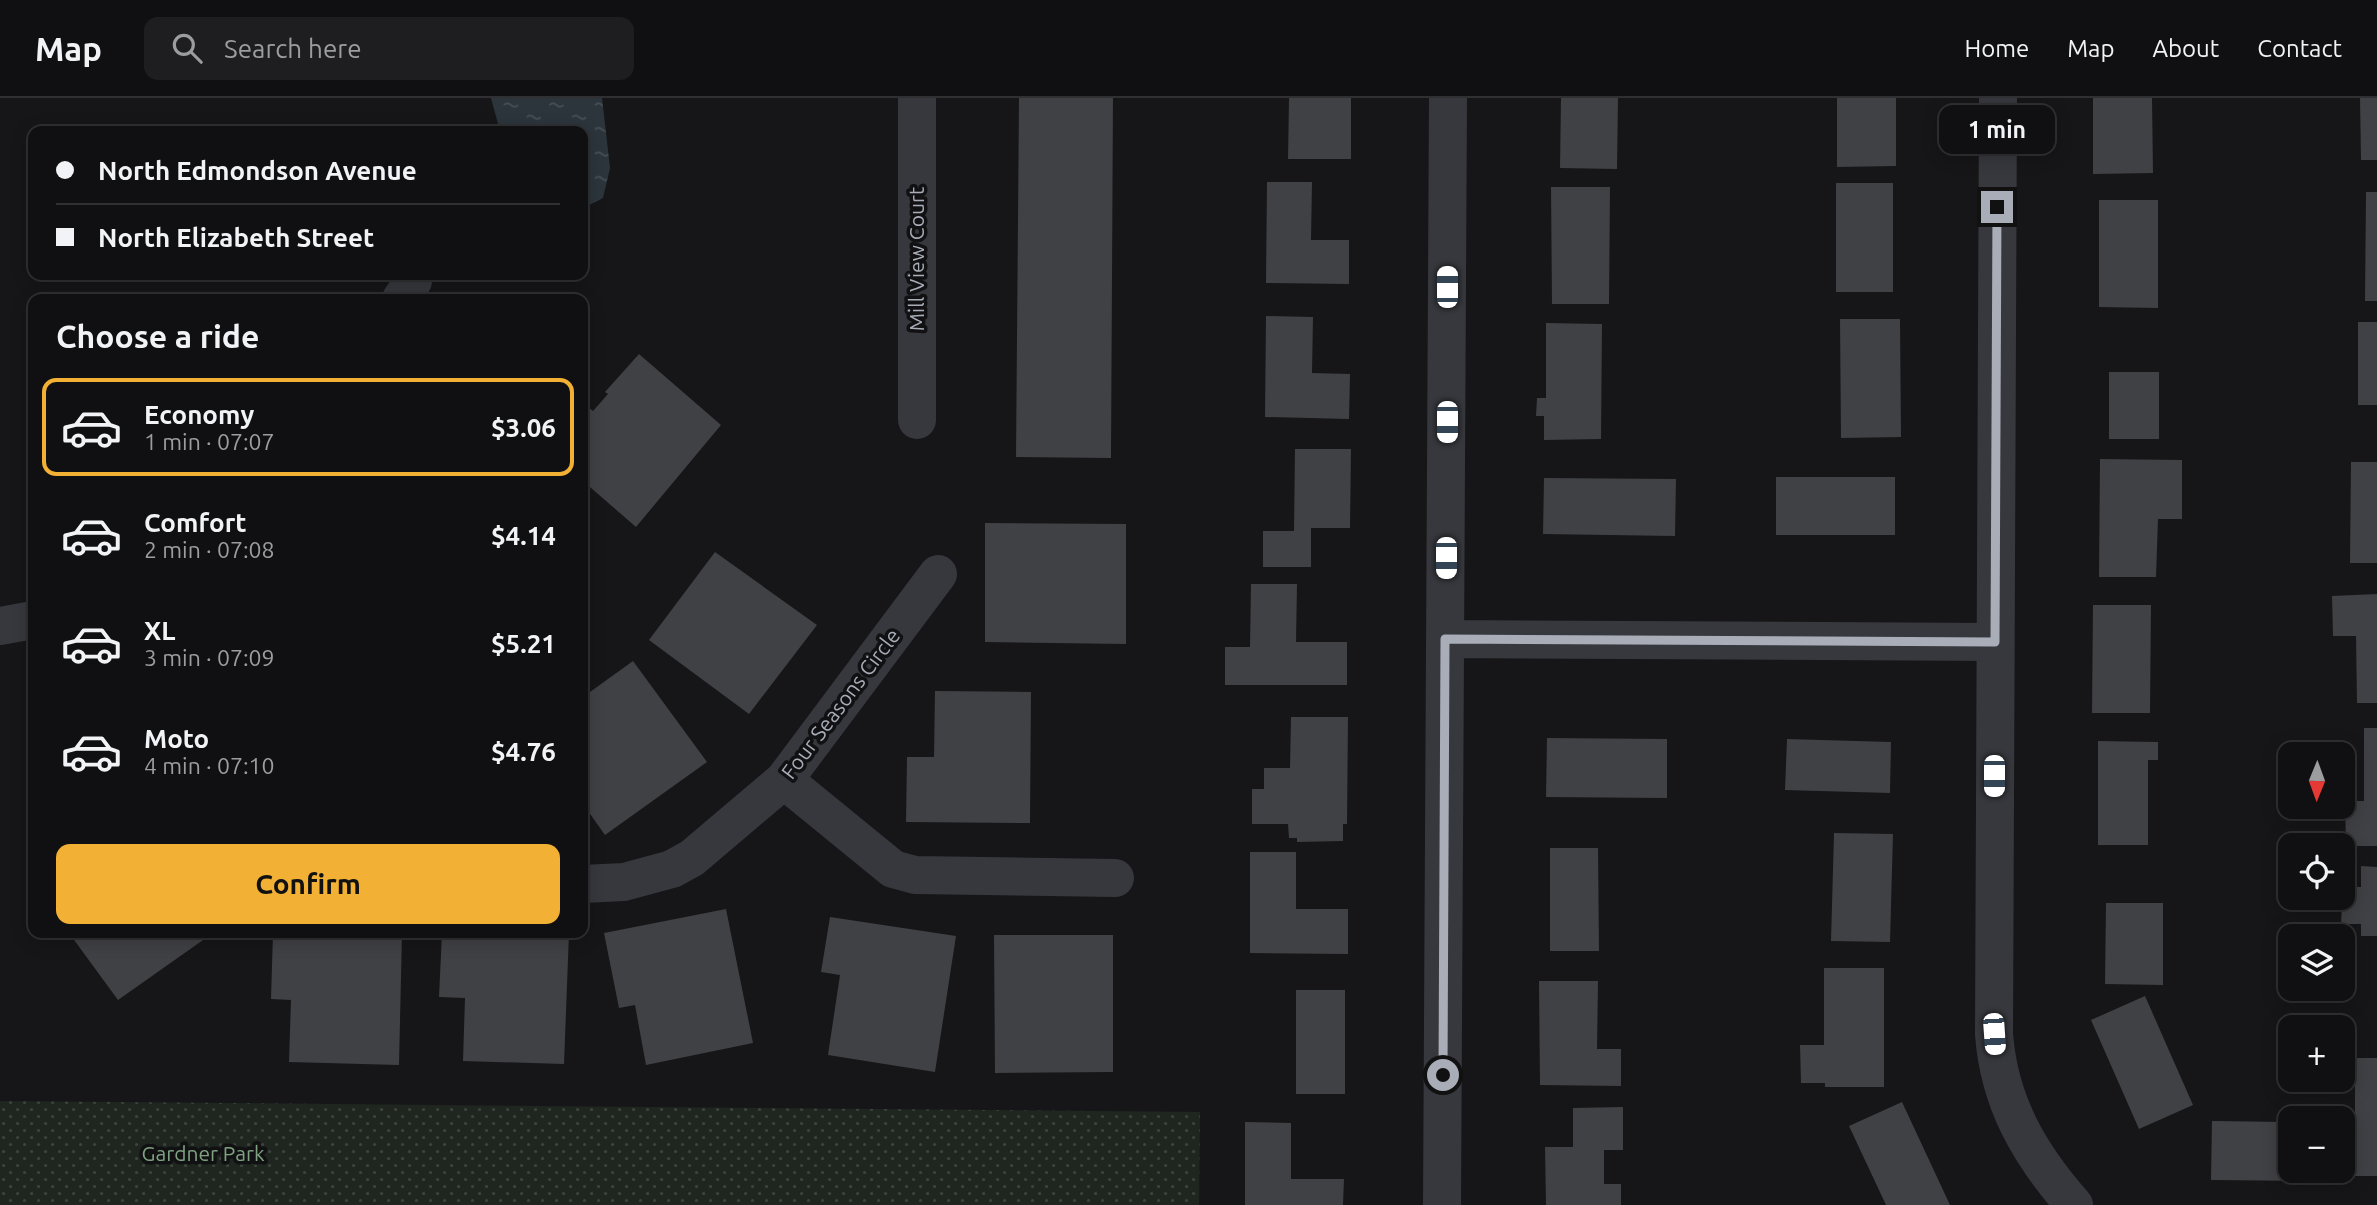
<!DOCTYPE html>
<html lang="en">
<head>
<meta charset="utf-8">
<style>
	body { margin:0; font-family:Ubuntu,sans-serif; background:#1e1e20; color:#f1f3f6; height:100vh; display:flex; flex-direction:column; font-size:26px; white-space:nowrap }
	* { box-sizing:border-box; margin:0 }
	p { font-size:23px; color:#9c9d9f }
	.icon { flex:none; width:38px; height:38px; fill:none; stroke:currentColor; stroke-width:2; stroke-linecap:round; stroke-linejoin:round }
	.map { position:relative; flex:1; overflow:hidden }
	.details { position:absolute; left:28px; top:196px; width:560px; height:644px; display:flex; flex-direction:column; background:#101012; border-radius:14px; box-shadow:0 4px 18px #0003,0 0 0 2px #303032 }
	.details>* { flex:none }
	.hud { position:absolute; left:28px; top:28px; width:560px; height:154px; border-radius:14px; box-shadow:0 4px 18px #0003,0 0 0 2px #303032; display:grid; align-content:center; height:154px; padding:0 28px; background:#101012 }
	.needle { width:46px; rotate:181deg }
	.tools { position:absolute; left:2278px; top:644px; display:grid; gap:14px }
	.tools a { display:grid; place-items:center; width:77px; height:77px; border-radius:14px; background:#101012; box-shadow:0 4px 18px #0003,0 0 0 2px #303032; font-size:35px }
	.end { position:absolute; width:32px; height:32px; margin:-16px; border:9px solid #a8adb8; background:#111; box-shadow:0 0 0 4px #111 }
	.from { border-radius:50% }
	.bubble { position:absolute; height:49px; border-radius:14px; background:#101012; box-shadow:0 4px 18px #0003,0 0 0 2px #303032; font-size:23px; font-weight:700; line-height:49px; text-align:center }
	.car { position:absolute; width:21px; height:42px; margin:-21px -10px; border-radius:9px; box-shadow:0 0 5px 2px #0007; background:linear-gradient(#fff 24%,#345 0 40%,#fff 0 76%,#345 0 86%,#fff 0) }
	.hud b { display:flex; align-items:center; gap:24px; height:66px; font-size:26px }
	.hud b+b { border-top:2px solid #303032 }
	.hud i { width:18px; height:18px; background:#f1f3f6 }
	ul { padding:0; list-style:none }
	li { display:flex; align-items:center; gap:21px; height:98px; margin:0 14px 10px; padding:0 14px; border:4px solid transparent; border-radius:14px }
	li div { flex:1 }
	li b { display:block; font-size:26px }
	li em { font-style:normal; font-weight:700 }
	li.current { border-color:#f2b134 }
	li>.icon { width:63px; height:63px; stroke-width:1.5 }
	h2 { padding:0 28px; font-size:32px; line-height:84px }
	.primary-button { display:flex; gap:14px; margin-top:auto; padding:14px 28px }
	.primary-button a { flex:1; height:80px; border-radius:14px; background:#f2b134; color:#111; font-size:28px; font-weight:700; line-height:80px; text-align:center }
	header { display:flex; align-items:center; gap:42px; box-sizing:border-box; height:98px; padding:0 35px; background:#101012; border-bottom:2px solid #303032 }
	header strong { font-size:33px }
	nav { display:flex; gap:38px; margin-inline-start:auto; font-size:24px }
	.search { width:490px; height:63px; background:#1e1e20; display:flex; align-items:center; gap:18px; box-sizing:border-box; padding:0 24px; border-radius:14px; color:#9c9d9f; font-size:26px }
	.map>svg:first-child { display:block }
	.grass { fill:url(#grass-dots) }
	.water { fill:url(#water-ripples) }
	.building { fill:#404145 }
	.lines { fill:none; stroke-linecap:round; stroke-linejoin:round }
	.street { stroke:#37383d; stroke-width:38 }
	.route { stroke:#a8adb8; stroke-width:9 }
	.labels { text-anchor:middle; stroke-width:7; stroke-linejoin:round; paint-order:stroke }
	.street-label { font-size:21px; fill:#a8adb8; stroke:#111113 }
	.park-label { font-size:21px; fill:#7fa381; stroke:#111113 }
</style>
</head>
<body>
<header>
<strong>Map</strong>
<div class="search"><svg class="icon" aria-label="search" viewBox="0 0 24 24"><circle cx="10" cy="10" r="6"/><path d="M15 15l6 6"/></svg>Search here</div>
<nav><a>Home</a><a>Map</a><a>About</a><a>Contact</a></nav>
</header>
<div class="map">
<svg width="2377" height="1107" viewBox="0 0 2377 1107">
	<defs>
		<pattern id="grass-dots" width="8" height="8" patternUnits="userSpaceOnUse" patternTransform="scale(1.75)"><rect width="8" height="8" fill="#1e261f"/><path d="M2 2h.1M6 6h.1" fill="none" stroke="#3c433d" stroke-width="1.8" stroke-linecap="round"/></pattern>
		<pattern id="water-ripples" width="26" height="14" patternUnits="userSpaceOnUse" patternTransform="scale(1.75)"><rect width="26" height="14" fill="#2c353c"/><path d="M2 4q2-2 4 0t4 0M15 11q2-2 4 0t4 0" fill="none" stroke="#485056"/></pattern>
	</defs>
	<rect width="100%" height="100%" fill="#161618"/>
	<path class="grass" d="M0,1003L1200,1014L1199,1107H0Z"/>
	<path class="water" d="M491,0H602L610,70L603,100L583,110V33H500Z"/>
	<path class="building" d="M1019,0H1113L1111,360L1016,359Z
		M1289,0H1351V61H1288Z
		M1561,0H1618L1617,71L1560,70Z
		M1837,0H1896V68L1837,69Z
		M2093,0H2152L2153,75L2093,76Z
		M2360,0H2377V62H2361Z
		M1267,84H1312L1311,142H1349V186L1266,185Z
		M1836,85H1893V194H1836Z
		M1551,89H1610L1609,206H1552Z
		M2366,94H2377V203H2365Z
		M2099,102H2158V210L2099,209Z
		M1266,218L1313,219L1312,275L1350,276L1349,321L1265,319Z
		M1840,221H1900L1901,339L1841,340Z
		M2358,224H2377V307H2358Z
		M1546,225L1602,226L1601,341L1544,342V318H1536L1537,300H1546Z
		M639,256L721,327L636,429L583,383V316L588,309L593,313L608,296L605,294Z
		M2109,274H2159V341H2109Z
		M1295,351H1351L1350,430H1311V469H1263V433H1294Z
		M2100,361L2182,362V421H2158L2156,479H2099Z
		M2351,364H2377V465H2350Z
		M1776,379H1895V437H1776Z
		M1544,380L1676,381L1675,438L1543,436Z
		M985,425L1126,426V546L985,544Z
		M715,454L817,527L749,616L649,542Z
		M1251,486H1297L1296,544H1347V587H1225V549H1250Z
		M2377,496V605H2357L2356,538H2333L2332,498Z
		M2093,507H2151L2150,615H2092Z
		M633,563L707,664L605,737L583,706V599Z
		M935,593L1031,594L1030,725L906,724L907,659H934Z
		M1291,619H1348L1347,726H1343V743L1297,744V740H1289L1288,726H1252V691H1264V670H1290Z
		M2364,630H2377V748H2346L2345,703H2364Z
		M1547,640L1667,641V700L1546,699Z
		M1787,641L1891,644L1890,695L1785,692Z
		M2098,643L2158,644V662H2148V747H2098Z
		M31,659H33V691H30Z
		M1834,735L1893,736L1890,844L1831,843Z
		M1550,750H1598L1599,853H1550Z
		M1250,754H1296V811H1348V856L1250,855Z
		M2361,768L2377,769V838H2361V826H2341L2343,789H2361Z
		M2106,805H2163V887L2105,886Z
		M726,811L753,945L646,967L635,907L619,910L604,835Z
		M830,819L956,838L935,974L828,957L840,877L821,874Z
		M69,835H213L118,902Z
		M273,835H402L399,967L289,964L291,902L271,901Z
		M442,835H569L564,966L463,963L465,900L439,899Z
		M994,837H1113V974L995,975Z
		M1824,870H1884V989H1825V985H1801L1800,947H1824Z
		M1539,883H1598L1597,951H1621V988L1540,987Z
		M1296,892H1345V996H1296Z
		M2145,898L2193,1007L2139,1031L2091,922Z
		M2355,960H2377V1078H2355Z
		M1902,1004L1950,1107H1886L1849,1028Z
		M1623,1009V1052H1604V1086H1621V1107H1546L1545,1049H1573V1010Z
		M2212,1023L2291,1024V1073H2319V1083L2211,1082Z
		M1245,1024L1291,1025V1081H1344L1343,1107H1245Z"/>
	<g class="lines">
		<path class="street" d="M917,0V322
			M1998,0L1994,936C1999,1004 2029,1056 2074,1107
			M401,201L413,183
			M0,528L33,522
			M1445,541L1995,544
			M784,682L893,771L915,777L1115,780
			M583,786L624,784L672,771L692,760L784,682L938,476
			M1442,1107L1448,0"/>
	</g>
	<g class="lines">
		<path class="route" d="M1443,977L1445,541L1995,544L1997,109"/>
	</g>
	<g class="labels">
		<g class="street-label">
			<text transform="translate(917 161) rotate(-90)" y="7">Mill View Court</text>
			<text transform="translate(841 606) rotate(-53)" y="7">Four Seasons Circle</text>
		</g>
		<g class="park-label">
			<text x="203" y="1063">Gardner Park</text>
		</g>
	</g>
</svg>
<div class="tools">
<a><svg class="needle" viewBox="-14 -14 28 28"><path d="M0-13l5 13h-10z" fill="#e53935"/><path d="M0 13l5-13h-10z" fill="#9c9d9f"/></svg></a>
<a><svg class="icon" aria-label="locate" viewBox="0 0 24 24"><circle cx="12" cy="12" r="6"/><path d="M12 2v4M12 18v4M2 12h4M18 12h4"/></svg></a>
<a><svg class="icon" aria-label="layers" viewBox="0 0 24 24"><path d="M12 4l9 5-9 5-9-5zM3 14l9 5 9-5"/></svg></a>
<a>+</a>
<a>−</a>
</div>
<i class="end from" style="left:1443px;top:977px"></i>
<i class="end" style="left:1997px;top:109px"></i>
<div class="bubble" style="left:1939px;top:7px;width:116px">1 min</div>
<i class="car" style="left:1447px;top:189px;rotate:0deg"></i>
<i class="car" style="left:1447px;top:324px;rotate:180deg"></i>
<i class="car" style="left:1446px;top:460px;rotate:180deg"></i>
<i class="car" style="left:1994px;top:678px;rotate:180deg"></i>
<i class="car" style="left:1994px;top:936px;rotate:176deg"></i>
<div class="hud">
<b><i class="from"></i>North Edmondson Avenue</b>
<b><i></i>North Elizabeth Street</b>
</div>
<section class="details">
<h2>Choose a ride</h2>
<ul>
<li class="current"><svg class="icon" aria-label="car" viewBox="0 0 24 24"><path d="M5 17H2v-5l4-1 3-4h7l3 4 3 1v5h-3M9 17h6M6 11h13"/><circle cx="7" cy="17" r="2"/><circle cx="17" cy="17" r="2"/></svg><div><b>Economy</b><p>1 min · 07:07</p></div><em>$3.06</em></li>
<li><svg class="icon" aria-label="car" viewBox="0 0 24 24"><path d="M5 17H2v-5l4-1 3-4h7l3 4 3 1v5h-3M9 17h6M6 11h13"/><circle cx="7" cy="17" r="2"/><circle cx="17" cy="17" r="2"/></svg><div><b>Comfort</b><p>2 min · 07:08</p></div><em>$4.14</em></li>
<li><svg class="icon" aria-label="car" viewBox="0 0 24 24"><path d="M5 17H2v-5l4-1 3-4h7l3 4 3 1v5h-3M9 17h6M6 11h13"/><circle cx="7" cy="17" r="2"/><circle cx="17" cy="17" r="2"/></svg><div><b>XL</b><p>3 min · 07:09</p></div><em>$5.21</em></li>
<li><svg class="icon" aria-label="car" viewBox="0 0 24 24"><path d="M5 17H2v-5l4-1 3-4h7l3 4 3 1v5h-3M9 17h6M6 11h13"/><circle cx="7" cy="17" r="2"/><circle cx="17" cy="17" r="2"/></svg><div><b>Moto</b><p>4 min · 07:10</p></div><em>$4.76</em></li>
</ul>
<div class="primary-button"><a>Confirm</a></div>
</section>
</div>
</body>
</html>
